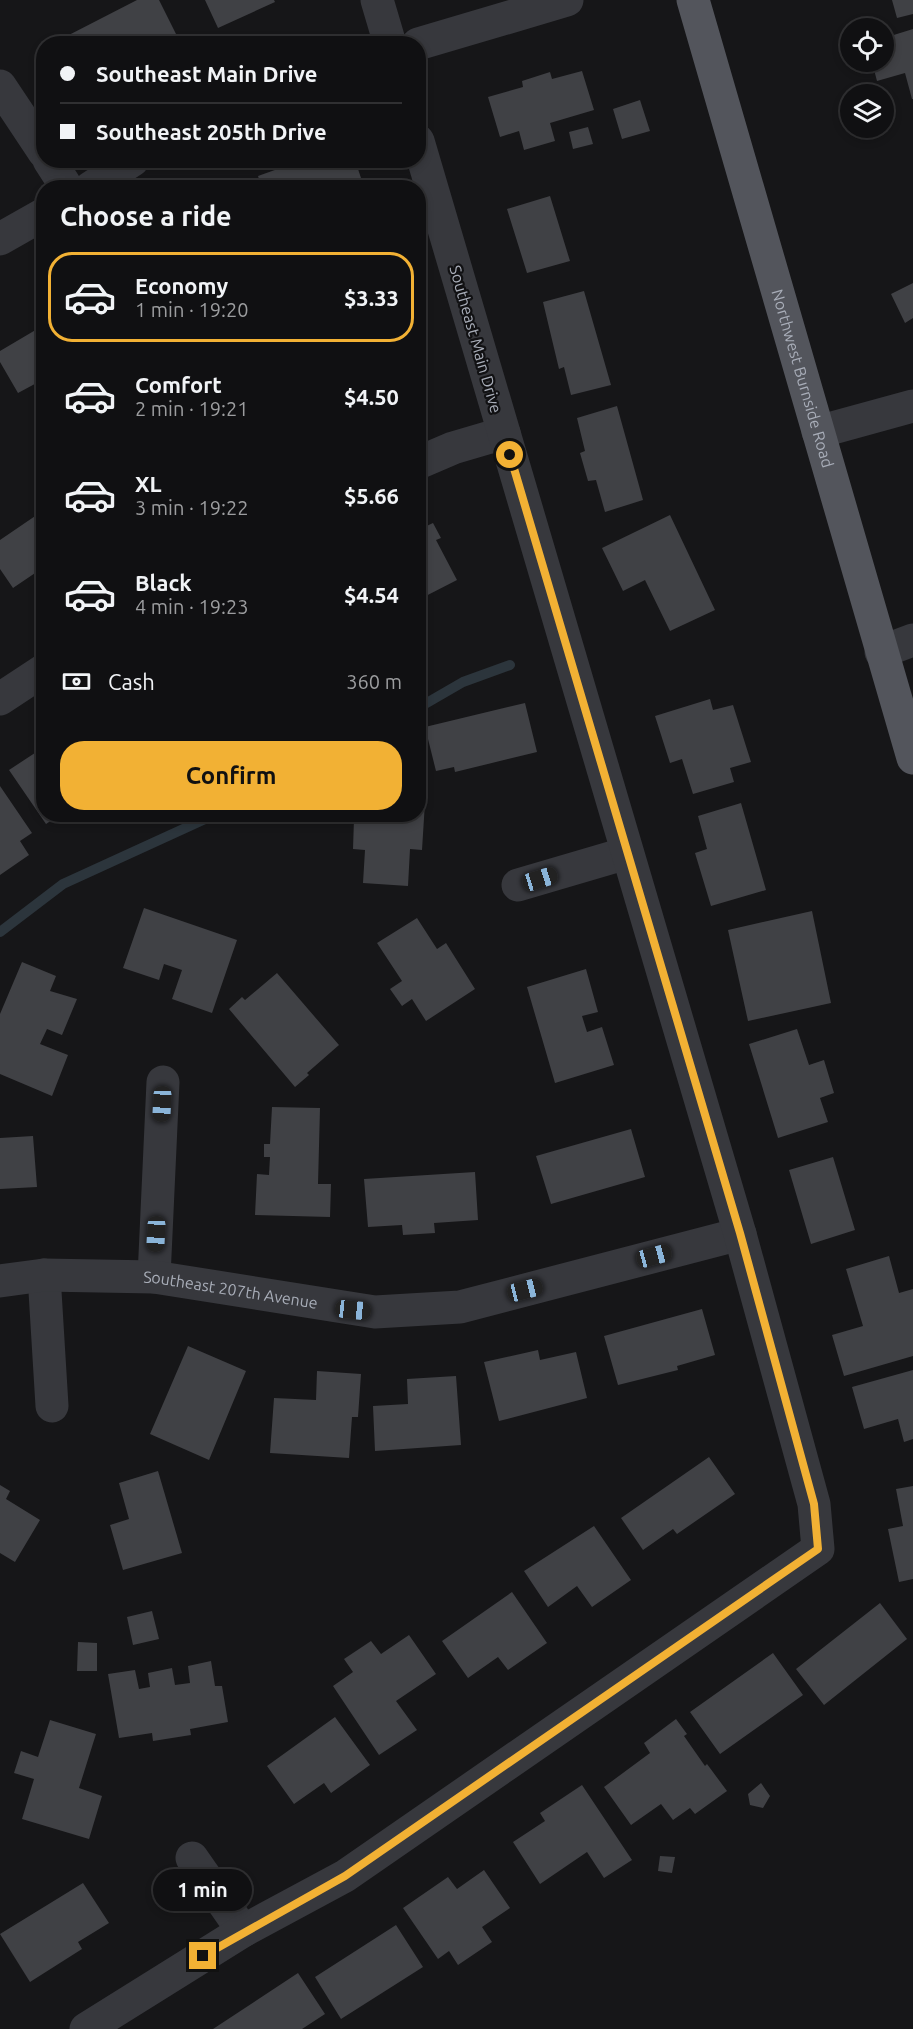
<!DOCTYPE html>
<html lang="en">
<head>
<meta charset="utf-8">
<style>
	body { margin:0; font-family:Ubuntu,sans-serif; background:#1e1e20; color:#f1f3f6; height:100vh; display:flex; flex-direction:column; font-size:22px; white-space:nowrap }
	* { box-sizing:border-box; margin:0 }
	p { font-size:20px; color:#9c9d9f }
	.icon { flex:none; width:33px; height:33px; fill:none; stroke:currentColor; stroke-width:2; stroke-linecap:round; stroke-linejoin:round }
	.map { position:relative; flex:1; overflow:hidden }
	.details { position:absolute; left:36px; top:180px; width:390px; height:642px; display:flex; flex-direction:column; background:#101012; border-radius:24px; box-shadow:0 3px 9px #0003,0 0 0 2px #303032 }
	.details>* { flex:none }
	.top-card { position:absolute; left:36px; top:36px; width:390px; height:132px; border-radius:24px; box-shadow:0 3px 9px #0003,0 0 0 2px #303032; display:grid; align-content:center; height:132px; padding:0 24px; background:#101012 }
	.tools { position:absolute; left:840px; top:18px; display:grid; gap:12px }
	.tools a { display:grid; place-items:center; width:54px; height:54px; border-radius:50%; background:#101012; box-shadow:0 3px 9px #0003,0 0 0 2px #303032; font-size:30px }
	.end { position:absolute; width:27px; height:27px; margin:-14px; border:8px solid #f2b134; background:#111; box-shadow:0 0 0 3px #111 }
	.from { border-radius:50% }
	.bubble { position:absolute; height:42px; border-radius:21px; background:#101012; box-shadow:0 3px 9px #0003,0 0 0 2px #303032; font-size:20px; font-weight:600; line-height:42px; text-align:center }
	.car { position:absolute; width:18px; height:36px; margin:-18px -9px; border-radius:8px; box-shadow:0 0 4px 2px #0007; background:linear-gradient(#222 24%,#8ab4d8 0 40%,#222 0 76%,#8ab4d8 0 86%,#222 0) }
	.top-card b { display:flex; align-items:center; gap:21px; height:57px; font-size:22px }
	.top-card b+b { border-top:2px solid #303032 }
	.top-card i { width:15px; height:15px; background:#f1f3f6 }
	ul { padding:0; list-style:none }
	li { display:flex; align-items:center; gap:18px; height:90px; margin:0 12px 9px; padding:0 12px; border:3px solid transparent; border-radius:24px }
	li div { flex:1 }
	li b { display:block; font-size:22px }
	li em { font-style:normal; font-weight:600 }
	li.current { border-color:#f2b134 }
	li>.icon { width:54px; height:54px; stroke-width:1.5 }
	h2 { padding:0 24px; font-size:27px; line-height:72px }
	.pay { display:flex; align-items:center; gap:15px; height:66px; padding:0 24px; font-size:22px }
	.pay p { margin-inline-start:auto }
	.primary-button { display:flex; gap:12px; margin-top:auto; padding:12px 24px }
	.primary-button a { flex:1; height:69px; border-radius:24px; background:#f2b134; color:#111; font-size:24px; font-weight:600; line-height:69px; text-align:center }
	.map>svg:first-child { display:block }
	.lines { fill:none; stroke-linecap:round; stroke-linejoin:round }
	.stream { stroke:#2c353c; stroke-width:10 }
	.building { fill:#404145 }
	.minor { stroke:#37383d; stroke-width:33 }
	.major { stroke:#53555c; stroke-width:33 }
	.route { stroke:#f2b134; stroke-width:8 }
	.labels { text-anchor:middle; stroke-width:4.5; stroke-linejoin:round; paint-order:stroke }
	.street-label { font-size:16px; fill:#a8adb8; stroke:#111113 }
</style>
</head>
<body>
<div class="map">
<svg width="913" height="2029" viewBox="0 0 913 2029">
	<rect width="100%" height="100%" fill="#161618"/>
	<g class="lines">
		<path class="stream" d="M418,708L463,682L510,665
			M0,932L63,884L216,814"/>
	</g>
	<path class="building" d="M137,0H159L181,44H68L65,37Z
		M205,0H274L275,2L218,28Z
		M892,0H913V14L897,18Z
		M913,29V99H912L905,73L877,81L872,62H884V38Z
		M582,71L594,110L550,123L555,141L524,150L519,131L500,137L488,97L523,87L522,81L550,72L552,79Z
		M640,100L650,131L622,139L613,109Z
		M588,127L593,144L573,149L569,132Z
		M289,160H355L363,184L352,188H262L258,176L286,166L284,162Z
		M550,196L570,261L527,273L507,209Z
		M913,283V318L905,323L891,294Z
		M584,291L611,385L571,395L564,367L559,369L543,302Z
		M44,325V379L18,393L0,362V351Z
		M617,406L643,500L605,512L596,480L588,481L580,453L585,451L577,418Z
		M44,510V567L13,588L0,569V540Z
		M670,515L715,610L670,631L645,580L623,591L602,548Z
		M433,523L441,538L436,540L457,580L418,600V530Z
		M710,699L713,710L733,705L751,762L730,768L734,782L693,794L682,759L670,763L655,716Z
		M525,703L537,752L455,772L454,767L436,771L425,727Z
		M44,747V814H61L46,824L9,770Z
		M0,786L32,833L20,841L29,855L0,875Z
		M418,801L425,802L422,850L410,849L408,886L363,883L365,850L353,849L354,819L365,820L366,814H418Z
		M741,803L766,890L711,906L695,853L707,849L698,816Z
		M144,908L237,940L212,1013L172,999L182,970L164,964L159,980L123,968Z
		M812,911L831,1003L748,1021L728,930Z
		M417,918L437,949L446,943L475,989L426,1021L412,999L402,1006L390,989L402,981L377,943Z
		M22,962L56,976L50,991L77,999L62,1035L47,1029L40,1044L68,1055L52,1096L0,1074V1014Z
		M586,969L598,1012L582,1016L587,1032L602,1027L614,1065L555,1083L527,987Z
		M277,973L339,1045L307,1073L309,1075L295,1087L229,1009L242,997L245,1000Z
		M797,1029L809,1065L824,1060L834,1093L820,1098L828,1122L778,1138L749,1044Z
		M272,1107L320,1108L318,1184H331L330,1217L255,1215L257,1174L269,1175L270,1157H264V1144H270Z
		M631,1129L645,1177L551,1204L536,1156Z
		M33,1136L37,1187L0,1189V1138Z
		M833,1157L855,1230L811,1244L789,1170Z
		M475,1172L478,1220L434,1223L435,1233L403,1235L402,1225L368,1227L364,1179Z
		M889,1256L899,1293L913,1289V1356L844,1376L832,1335L863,1326L846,1269Z
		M702,1309L715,1355L677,1366L678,1370L618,1385L604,1336Z
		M188,1346L246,1371L209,1460L150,1434Z
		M538,1350L540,1360L576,1352L587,1398L499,1421L484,1362Z
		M913,1370V1439L904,1442L898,1419L864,1429L852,1387Z
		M317,1371L361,1374L358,1417H352L349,1458L270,1453L274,1398L316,1400Z
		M456,1376L461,1445L375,1451L373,1406L408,1404L407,1379Z
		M709,1457L735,1494L677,1534L673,1529L643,1550L621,1518Z
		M158,1471L182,1553L123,1570L110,1525L129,1519L119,1483Z
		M0,1485L10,1491L6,1499L40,1520L15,1562L0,1553Z
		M913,1486V1579L899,1582L888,1529L903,1526L896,1489Z
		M594,1526L631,1580L592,1607L577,1586L548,1607L524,1571Z
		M512,1592L547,1643L508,1670L498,1657L468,1678L442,1641Z
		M880,1603L907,1639L824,1705L796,1669Z
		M152,1611L159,1639L133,1645L127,1617Z
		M409,1635L436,1674L396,1701L417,1730L379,1755L333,1686L353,1672L344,1659L371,1641L381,1654Z
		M78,1642L97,1643V1671H77Z
		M773,1653L803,1695L720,1754L690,1712Z
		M211,1661L215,1686H222L228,1722L190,1729L191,1735L153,1741L152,1733L119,1738L108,1674L135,1670L139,1689L150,1687L148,1673L172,1668L175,1685L190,1683L188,1666Z
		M335,1717L370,1765L331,1793L324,1783L294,1804L267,1766Z
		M676,1719L687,1734L684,1736L705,1766L707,1764L727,1791L695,1814L690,1808L673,1820L661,1804L631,1825L604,1787L650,1753L644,1743Z
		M50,1720L96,1734L79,1788L102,1796L89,1839L22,1819L34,1779L14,1773L21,1751L38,1757Z
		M761,1783L770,1796L763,1808L750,1805L748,1794Z
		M582,1785L632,1860L604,1878L587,1852L540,1884L513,1842L545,1821L540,1813Z
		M660,1856L675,1857L672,1873L658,1871Z
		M484,1870L510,1908L482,1927L492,1942L458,1965L449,1951L438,1959L403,1908L448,1877L457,1889Z
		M83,1883L109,1923L78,1942L82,1949L30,1982L0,1934Z
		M396,1925L423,1967L341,2019L315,1977Z
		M298,1973L325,2014L302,2029H213Z"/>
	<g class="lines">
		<g class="minor">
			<path d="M377,0L390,44"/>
			<path d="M418,44L567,0"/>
			<path d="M0,86L44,152"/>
			<path d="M49,160L67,188"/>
			<path d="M90,188L133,160"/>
			<path d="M0,239L44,214"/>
			<path d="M818,432L913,406"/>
			<path d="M418,463L453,448L504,433"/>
			<path d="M881,652L913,640"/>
			<path d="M0,699L44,670"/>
			<path d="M518,885L627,853"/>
			<path d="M44,1275L52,1406"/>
			<path d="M154,1277L163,1082"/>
			<path id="s1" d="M0,1281L44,1275L154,1277L375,1312L460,1307L740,1234"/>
			<path d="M192,1858L243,1931"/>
			<path d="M86,2029L243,1931L345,1876L818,1549L814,1504L740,1234L418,141"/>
		</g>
		<path class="major" id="s2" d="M693,0L913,758"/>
	</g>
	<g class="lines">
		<path class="route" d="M203,1956L345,1876L818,1549L814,1504L740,1233L510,455"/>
	</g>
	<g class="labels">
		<g class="street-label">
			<text transform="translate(476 339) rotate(74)" y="6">Southeast Main Drive</text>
			<text dy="6" stroke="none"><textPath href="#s2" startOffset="394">Northwest Burnside Road</textPath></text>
			<text dy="6" stroke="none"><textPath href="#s1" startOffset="232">Southeast 207th Avenue</textPath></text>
		</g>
	</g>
</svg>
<div class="tools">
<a><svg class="icon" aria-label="locate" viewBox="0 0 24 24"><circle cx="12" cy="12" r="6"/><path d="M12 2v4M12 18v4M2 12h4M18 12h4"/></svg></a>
<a><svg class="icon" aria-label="layers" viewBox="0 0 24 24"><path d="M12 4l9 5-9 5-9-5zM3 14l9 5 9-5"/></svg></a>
</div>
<i class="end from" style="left:510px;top:455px"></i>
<i class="end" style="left:203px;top:1956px"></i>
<div class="bubble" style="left:153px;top:1869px;width:99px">1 min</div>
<i class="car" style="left:540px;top:879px;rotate:73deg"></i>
<i class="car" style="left:162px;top:1104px;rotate:183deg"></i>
<i class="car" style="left:156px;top:1234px;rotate:183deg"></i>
<i class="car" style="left:654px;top:1256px;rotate:75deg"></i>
<i class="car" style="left:525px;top:1290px;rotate:76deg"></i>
<i class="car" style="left:353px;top:1310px;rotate:96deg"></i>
<div class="top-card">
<b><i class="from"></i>Southeast Main Drive</b>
<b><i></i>Southeast 205th Drive</b>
</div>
<section class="details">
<h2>Choose a ride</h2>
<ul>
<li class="current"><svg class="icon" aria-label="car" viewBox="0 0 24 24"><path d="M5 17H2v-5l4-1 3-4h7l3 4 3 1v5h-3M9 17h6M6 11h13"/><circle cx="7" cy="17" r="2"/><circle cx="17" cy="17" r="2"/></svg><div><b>Economy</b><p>1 min · 19:20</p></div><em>$3.33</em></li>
<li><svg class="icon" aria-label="car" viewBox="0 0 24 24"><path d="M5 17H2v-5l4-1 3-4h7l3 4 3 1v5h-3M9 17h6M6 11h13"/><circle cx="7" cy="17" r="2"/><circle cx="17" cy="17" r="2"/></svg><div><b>Comfort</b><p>2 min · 19:21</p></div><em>$4.50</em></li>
<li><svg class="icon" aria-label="car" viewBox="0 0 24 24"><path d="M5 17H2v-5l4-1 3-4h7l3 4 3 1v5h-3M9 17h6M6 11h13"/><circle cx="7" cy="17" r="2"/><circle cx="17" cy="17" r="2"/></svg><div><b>XL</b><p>3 min · 19:22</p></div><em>$5.66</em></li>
<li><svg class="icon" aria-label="car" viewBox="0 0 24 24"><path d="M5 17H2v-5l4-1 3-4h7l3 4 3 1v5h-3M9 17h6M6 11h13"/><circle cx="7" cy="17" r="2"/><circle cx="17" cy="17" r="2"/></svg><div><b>Black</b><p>4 min · 19:23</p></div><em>$4.54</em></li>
</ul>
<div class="pay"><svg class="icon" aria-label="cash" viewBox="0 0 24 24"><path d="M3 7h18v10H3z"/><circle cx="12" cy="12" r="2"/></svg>Cash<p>360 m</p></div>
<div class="primary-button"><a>Confirm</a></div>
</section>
</div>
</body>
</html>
